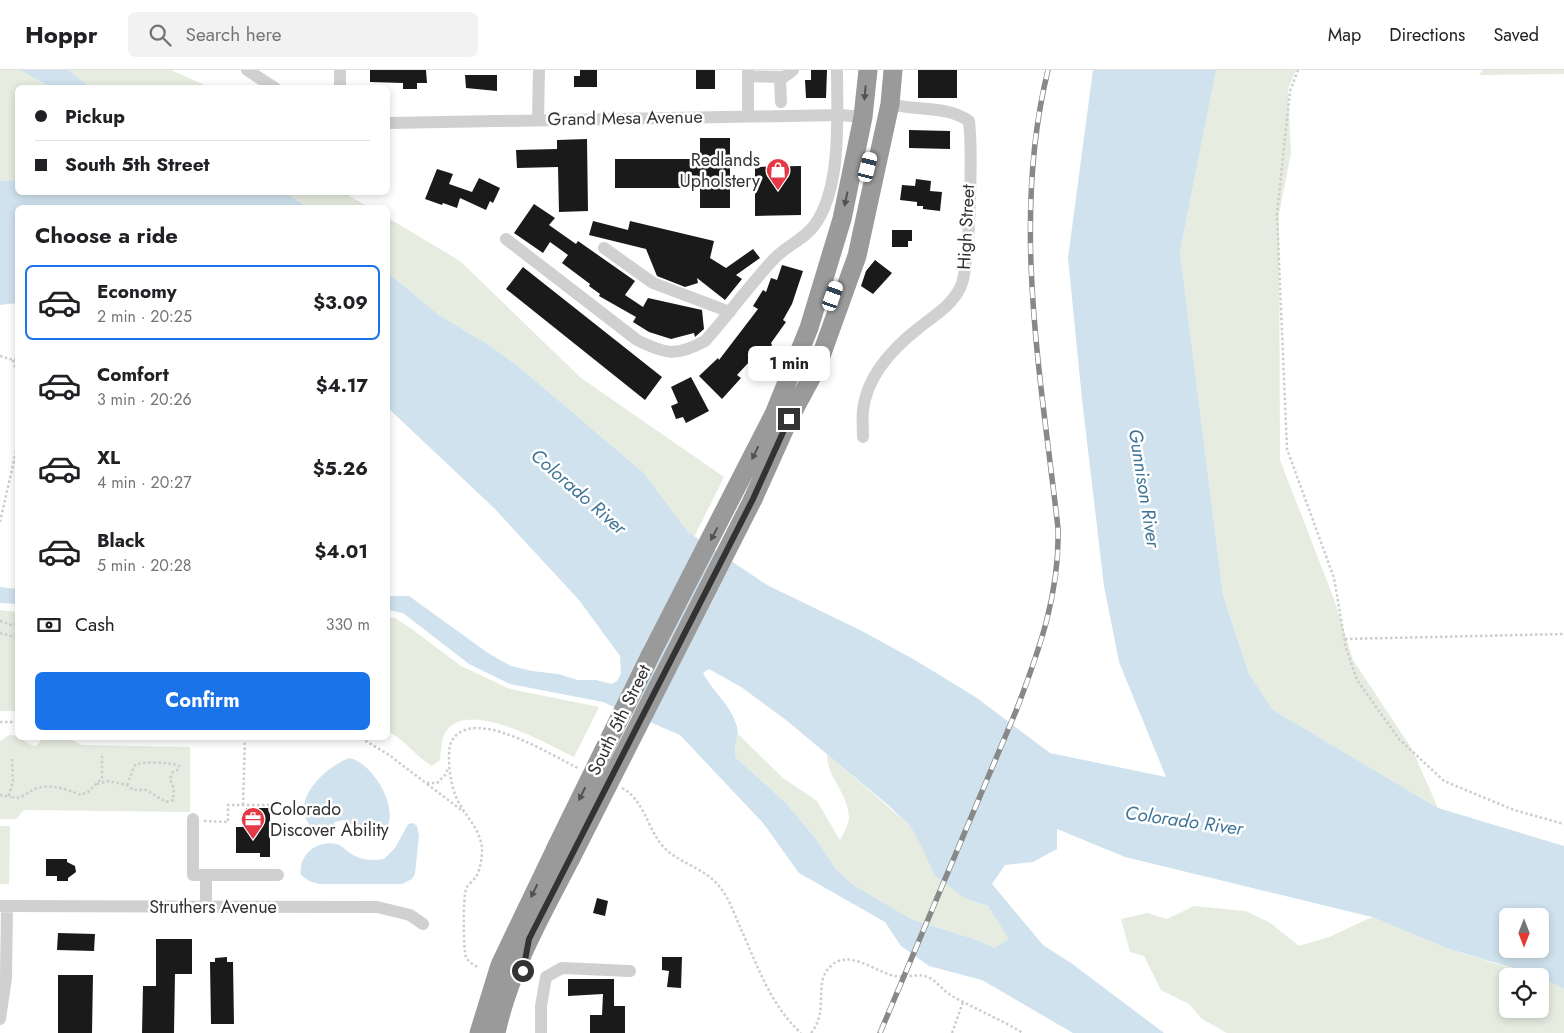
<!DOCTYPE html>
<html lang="en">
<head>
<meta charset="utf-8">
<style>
	body { margin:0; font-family:Jost,sans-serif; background:#f2f2f2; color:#202124; height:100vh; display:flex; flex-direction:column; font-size:19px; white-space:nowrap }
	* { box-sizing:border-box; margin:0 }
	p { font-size:16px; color:#757577 }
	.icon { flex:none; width:28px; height:28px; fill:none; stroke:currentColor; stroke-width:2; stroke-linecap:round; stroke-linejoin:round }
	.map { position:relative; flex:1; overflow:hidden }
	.panel { position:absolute; left:15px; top:135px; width:375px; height:535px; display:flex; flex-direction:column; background:#fff; border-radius:8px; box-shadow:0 2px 8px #0003 }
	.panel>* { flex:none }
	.guide { position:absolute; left:15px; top:15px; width:375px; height:110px; border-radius:8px; box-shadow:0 2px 8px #0003; display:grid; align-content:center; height:110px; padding:0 20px; background:#fff }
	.needle { width:32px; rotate:180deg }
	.fabs { position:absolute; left:1499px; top:838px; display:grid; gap:10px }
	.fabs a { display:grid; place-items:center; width:50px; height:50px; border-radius:8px; background:#fff; box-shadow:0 2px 8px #0003; font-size:25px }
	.end { position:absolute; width:22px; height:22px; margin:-11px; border:6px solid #333; background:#fff; box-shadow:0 0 0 2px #fff }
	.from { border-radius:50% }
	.bubble { position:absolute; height:35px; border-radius:8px; background:#fff; box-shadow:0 2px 8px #0003; font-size:16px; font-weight:700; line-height:35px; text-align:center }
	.car { position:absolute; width:15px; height:30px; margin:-15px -8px; border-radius:6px; box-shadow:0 0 4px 1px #0007; background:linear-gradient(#fff 24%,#345 0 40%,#fff 0 76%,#345 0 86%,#fff 0) }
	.guide b { display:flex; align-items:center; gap:18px; height:48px; font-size:19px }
	.guide b+b { border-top:1px solid #e0e0e0 }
	.guide i { width:12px; height:12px; background:#202124 }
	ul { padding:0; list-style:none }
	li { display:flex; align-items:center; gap:15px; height:75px; margin:0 10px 8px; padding:0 10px; border:2px solid transparent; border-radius:8px }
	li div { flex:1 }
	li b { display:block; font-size:19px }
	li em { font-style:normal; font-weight:700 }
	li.current { border-color:#1a73e8 }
	li>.icon { width:45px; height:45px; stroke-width:1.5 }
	h2 { padding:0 20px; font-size:22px; line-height:60px }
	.pay { display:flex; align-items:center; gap:12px; height:55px; padding:0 20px; font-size:19px }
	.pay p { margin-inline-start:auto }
	.button { display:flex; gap:10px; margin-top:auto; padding:10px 20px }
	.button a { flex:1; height:58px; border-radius:8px; background:#1a73e8; color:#fff; font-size:20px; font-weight:700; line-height:58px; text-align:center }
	header { display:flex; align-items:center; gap:30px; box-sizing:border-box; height:70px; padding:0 25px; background:#fff; border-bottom:1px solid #e0e0e0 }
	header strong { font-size:24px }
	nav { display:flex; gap:28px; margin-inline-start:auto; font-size:18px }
	.search { width:350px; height:45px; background:#f2f2f2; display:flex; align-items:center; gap:12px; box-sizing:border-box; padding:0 18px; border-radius:8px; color:#757577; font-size:19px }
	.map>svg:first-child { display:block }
	.green { fill:#e6ecdf }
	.water { fill:#cfe2ee; fill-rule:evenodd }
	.building { fill:#1a1a1a }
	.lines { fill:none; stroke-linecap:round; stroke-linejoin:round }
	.path { stroke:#cdcdcd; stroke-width:2.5; stroke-dasharray:2.5 2.5; stroke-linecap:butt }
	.minor { stroke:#d0d0d0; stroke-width:12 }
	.highway { stroke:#9a9a9a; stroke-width:19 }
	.rail-casing { stroke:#888; stroke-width:5.5 }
	.rail { stroke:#fff; stroke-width:4; stroke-dasharray:11; stroke-linecap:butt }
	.highway-bridge { stroke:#9a9a9a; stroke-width:19 }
	.oneway { fill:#525252 }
	.route { stroke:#333; stroke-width:6 }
	.labels { text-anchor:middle; stroke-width:5; stroke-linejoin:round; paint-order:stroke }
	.street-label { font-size:18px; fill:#333; stroke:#fff }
	.poi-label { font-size:18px; fill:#333; stroke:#fff; text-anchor:end }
	.water-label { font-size:19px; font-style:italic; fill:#3f7597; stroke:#fff }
</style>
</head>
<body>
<header>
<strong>Hoppr</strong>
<div class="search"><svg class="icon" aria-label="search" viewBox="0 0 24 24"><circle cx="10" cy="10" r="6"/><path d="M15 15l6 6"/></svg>Search here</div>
<nav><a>Map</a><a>Directions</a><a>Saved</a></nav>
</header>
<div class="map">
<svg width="1564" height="963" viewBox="0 0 1564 963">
	<rect width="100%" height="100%" fill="#fff"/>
	<path class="green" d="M0,0H20L50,17L18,18L17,110L0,111Z
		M68,0H171L209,17H90Z
		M1216,0H1296L1288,19L1291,83L1279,144L1280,390L1334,529L1353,590L1412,679L1438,738L1273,640L1249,604L1223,525L1180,182Z
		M1483,0H1564V4L1479,5Z
		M284,123H344L369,137H307Z
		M388,148L460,191L581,308L724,407L694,467L688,462L644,403L519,297L492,277L439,245L388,203Z
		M0,540L17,542V641H0Z
		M388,547L395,548L409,557L461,596L510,619L599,637L574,687C548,675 466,626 445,663C441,669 441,682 440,690L432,696C415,686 405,670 388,661Z
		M738,664L783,708L817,731L840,770C843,764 849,754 849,748C849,724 826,706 827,684L833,689L909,755L966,829L988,836L1010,869L996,878L977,870L911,849L852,814L836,799L816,769L785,732L736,688L734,681Z
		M9,665C22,665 25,675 36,676L43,668H68L82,675L190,677V742L24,740L16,749H0V671Z
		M0,756H10L9,814H0Z
		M1194,836L1245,841L1269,852L1299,876L1329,867L1372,847L1449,879L1536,906H1508V939H1540V908L1554,912L1564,919V963H1227L1202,949L1189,934L1161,920L1144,886L1130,882L1121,849L1147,843L1167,849Z"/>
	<path class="water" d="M20,0H68L90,17H50Z
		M1093,0H1216L1180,182L1223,525L1249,604L1273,640L1438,738L1564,776V919L1540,906L1449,879L1372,847L1125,787L1057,759V779L1033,792L1005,795L992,814L1043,875L1071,893L1164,963H1073L982,910L929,896L901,876L885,852L799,803L763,753L680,665L603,632L510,614L469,594L403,543L388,540V526H409L488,583L511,596L532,601L558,604L578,610H596L611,614L617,611L621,604L620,586L579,530L494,438L388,338V203L439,245L492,277L519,297L644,403L688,462L767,515L862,561L915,590L977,628L1050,683L1166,707L1119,592L1104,516L1082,329L1068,188ZM709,599L741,617L786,650L888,735L909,755L916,765L935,806L966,829L988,836L1009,869L995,878L977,870L911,849L852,814L836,799L816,769L785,732L736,688C732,675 740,668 737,657C732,636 713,622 703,603ZM1508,846H1540V879H1508Z
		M17,110L18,122H284L307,137L18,138L17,233L0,235V111Z
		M0,517L17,519V534L0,533Z
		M349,688C375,692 410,753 375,769L357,765L352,755L344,750L335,752C330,759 323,762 316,761C284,736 323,698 349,688Z
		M413,753L417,756L419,766L415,804L412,809L402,814H319L309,811L301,805C298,785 317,770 336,774C342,775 345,780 350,783C360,790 371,791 384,789L395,778L408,754Z"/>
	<path class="building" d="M370,0H426L427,13H417V19H403V13L370,12Z
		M580,0H597V17H574V6H580Z
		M696,0H715V19H696Z
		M811,0H827L826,28H806L805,10H811Z
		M918,0H957V28H918Z
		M465,5H497V21L466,18Z
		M909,60L950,61V79L909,78Z
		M700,68H730V138H700V118H615V89H700Z
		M587,69L588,141L559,142L558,97L517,98L516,80L557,79V70Z
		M801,96V145L755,146V97Z
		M437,99L453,104L449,114L472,122L479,108L500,118L493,133L490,131L486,140L460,128L457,138L443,133L442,135L425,129Z
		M916,109L931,111L930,121L942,122L940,141L923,139V136H917V132L900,130L902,115L915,116Z
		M534,134L555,148L549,155L576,174L578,171L635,211L625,225L643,237L648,228L702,240L704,259L695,267L694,263L671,269L649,262L633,252L636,247L599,226L600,224L589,216L590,214L562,193L568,185L550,172L543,183L514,163Z
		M593,151L628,160L630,151L714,171L710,188L726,198L753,179L760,188L736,205L742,209L725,230L697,208L698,213L685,217L657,206L646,179L589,165Z
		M892,160H912V171H908V177H892Z
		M875,190L892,203L873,224L861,216L866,201Z
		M782,195L803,201L792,234L783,250L786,252L771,273L772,275L754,295L750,291L737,305L741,308L722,329L699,306L718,288L719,290L758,239L753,236L763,220L766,222L771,208L777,210Z
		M523,197L662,307L645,330L506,219Z
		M691,307L709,341L686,353L683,347L676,349L671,336L678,333L671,317Z
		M246,738H270V787H260V783H236V757H246Z
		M46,789H67V792L75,796L76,802L68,808V811H57V806H46Z
		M597,828L608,831L605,846L593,843Z
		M58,863L95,864L94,881L57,880Z
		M156,869H192V904H175L174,963H142L143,916H156Z
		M227,887V892H233L234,954H211L210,892H215V888Z
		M662,887H682L681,918L667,917L669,901L662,900Z
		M58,905H93L92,963H58Z
		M568,909H614V936H625V963H590V945H602L603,924L568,926Z"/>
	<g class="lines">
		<path class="path" d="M1298,0L1290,21L1277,144L1287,379L1334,508L1346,578L1357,610L1399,669L1444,711L1514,740L1564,754
			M0,286L13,290L18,288
			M13,290L18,307
			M0,452L18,373
			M0,551L11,555L18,554
			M0,563L18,568
			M1345,569L1564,564
			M0,652H18
			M361,668L389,685L426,713H437L446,704L448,697
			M12,689L13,712L9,725C21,734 29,718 42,717C56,715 68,720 81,725L88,722L102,708V683
			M97,714L108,711L127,715L133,720H146L166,732L173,730L174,719L170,709L173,702L179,699V696C170,692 143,691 135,695L127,715
			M427,714L464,742
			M622,718C643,729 647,756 661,774C676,793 704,797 719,816C729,828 734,843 740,857C757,894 770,935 801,963
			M0,725L11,727
			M243,735L245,668
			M204,751L228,752V735H273
			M477,897C473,894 468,892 466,887C463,878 463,828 466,819C468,814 473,811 476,807C481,798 482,787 482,778C480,759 466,747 458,731C451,717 449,701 449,687C449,677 450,669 459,663C486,644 551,685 578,698
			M811,963C829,941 814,916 828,899C847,876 874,902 895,906C906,908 917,903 928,907C937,911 943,921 952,926C975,939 1000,949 1023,963
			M952,963L963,932"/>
		<path class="minor" d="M247,0L275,18
			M748,0V46
			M748,6L784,7L793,0
			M780,7L781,32
			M340,18V0
			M538,49L539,0
			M388,53L841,45L863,47
			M506,169L637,270C665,284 676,287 705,271C728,245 749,216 773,190C785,176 806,169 816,153C842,115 837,44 837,0
			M604,178L653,213L730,242
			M863,367C863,358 862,348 863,340C867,306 894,277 920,257C935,245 951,236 960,218C971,198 972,77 969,51C946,35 916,41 890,34
			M193,749V805H278
			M206,805V837
			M0,836L377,837L410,845L423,854
			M0,949L6,908L7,836
			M541,963V936L546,907L562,898L630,901"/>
		<path class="highway" d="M753,429L789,349L817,297L857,186L890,34L893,0
			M650,586L774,344L809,258L842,149L863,47L868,0
			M479,963L500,895L556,778
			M496,963C509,901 542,844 571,788"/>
		<g class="rail-casing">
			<path id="rail" d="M880,963L1016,641C1039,581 1060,523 1058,458C1041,307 1011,150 1048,0"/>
		</g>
		<use href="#rail" class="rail"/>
		<path class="highway-bridge" d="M556,778L650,586
			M571,788L753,429"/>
	</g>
	<defs><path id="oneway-solid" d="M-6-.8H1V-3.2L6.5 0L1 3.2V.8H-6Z" transform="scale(1.25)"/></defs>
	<g class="oneway">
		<use href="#oneway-solid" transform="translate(865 23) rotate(95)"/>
		<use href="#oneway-solid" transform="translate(846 129) rotate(102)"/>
		<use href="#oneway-solid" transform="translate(755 383) rotate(116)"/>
		<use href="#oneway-solid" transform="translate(714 464) rotate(118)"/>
		<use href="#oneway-solid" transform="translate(582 724) rotate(116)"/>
		<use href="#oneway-solid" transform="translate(534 821) rotate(116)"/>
	</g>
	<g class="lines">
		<path class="route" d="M523,901L529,869L753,429L789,349"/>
	</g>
	<defs>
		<g id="shop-pin" transform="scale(1.25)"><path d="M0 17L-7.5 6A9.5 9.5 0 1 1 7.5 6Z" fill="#e63946" stroke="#fff"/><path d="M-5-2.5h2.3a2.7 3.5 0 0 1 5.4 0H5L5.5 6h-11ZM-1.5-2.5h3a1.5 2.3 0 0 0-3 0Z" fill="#fff"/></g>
		<g id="office-pin" transform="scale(1.25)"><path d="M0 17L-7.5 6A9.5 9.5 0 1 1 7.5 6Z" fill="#e63946" stroke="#fff"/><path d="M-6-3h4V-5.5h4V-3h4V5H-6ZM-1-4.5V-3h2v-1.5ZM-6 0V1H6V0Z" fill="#fff"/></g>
	</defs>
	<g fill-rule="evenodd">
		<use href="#shop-pin" x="778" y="100"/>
		<use href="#office-pin" x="253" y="749"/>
	</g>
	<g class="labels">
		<g class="street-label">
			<text transform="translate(625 48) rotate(-1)" y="6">Grand Mesa Avenue</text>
			<text transform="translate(966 157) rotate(-87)" y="6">High Street</text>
			<text transform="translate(619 650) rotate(-64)" y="6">South 5th Street</text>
			<text x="213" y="843">Struthers Avenue</text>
		</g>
		<g class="poi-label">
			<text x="760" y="96">Redlands<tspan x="760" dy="21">Upholstery</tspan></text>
			<text x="270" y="745" text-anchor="start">Colorado<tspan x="270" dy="21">Discover Ability</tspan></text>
		</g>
		<g class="water-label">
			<text transform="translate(1145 418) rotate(81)" y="7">Gunnison River</text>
			<text transform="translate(579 421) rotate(41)" y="7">Colorado River</text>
			<text transform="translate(1184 750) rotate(8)" y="7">Colorado River</text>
		</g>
	</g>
</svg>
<div class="fabs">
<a><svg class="needle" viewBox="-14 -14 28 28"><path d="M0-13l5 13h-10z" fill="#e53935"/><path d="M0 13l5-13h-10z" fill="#757577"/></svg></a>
<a><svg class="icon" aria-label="locate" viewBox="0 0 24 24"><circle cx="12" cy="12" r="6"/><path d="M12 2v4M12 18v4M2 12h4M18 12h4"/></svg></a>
</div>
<i class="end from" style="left:523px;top:901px"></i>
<i class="end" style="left:789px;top:349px"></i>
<div class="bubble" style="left:748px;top:276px;width:82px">1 min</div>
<i class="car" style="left:868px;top:97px;rotate:14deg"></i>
<i class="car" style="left:833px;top:226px;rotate:19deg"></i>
<div class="guide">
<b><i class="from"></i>Pickup</b>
<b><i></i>South 5th Street</b>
</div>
<section class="panel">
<h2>Choose a ride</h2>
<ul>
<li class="current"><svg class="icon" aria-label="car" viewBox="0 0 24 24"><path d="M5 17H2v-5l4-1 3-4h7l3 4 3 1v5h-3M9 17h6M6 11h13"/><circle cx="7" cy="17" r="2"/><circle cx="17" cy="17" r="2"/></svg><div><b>Economy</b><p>2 min · 20:25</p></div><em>$3.09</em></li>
<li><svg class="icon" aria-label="car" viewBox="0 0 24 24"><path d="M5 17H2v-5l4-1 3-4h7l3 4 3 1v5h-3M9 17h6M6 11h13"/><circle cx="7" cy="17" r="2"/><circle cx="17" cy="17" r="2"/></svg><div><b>Comfort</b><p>3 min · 20:26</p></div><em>$4.17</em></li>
<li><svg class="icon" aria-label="car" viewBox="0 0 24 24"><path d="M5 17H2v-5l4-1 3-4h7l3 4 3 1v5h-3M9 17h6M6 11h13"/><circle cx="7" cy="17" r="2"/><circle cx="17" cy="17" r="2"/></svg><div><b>XL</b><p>4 min · 20:27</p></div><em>$5.26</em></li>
<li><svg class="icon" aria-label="car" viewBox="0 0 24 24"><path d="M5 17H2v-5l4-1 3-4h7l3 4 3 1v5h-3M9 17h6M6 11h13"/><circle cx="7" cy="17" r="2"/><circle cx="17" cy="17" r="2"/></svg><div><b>Black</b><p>5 min · 20:28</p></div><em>$4.01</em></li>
</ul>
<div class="pay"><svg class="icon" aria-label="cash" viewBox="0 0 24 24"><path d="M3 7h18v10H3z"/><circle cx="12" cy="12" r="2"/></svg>Cash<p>330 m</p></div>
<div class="button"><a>Confirm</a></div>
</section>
</div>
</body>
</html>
